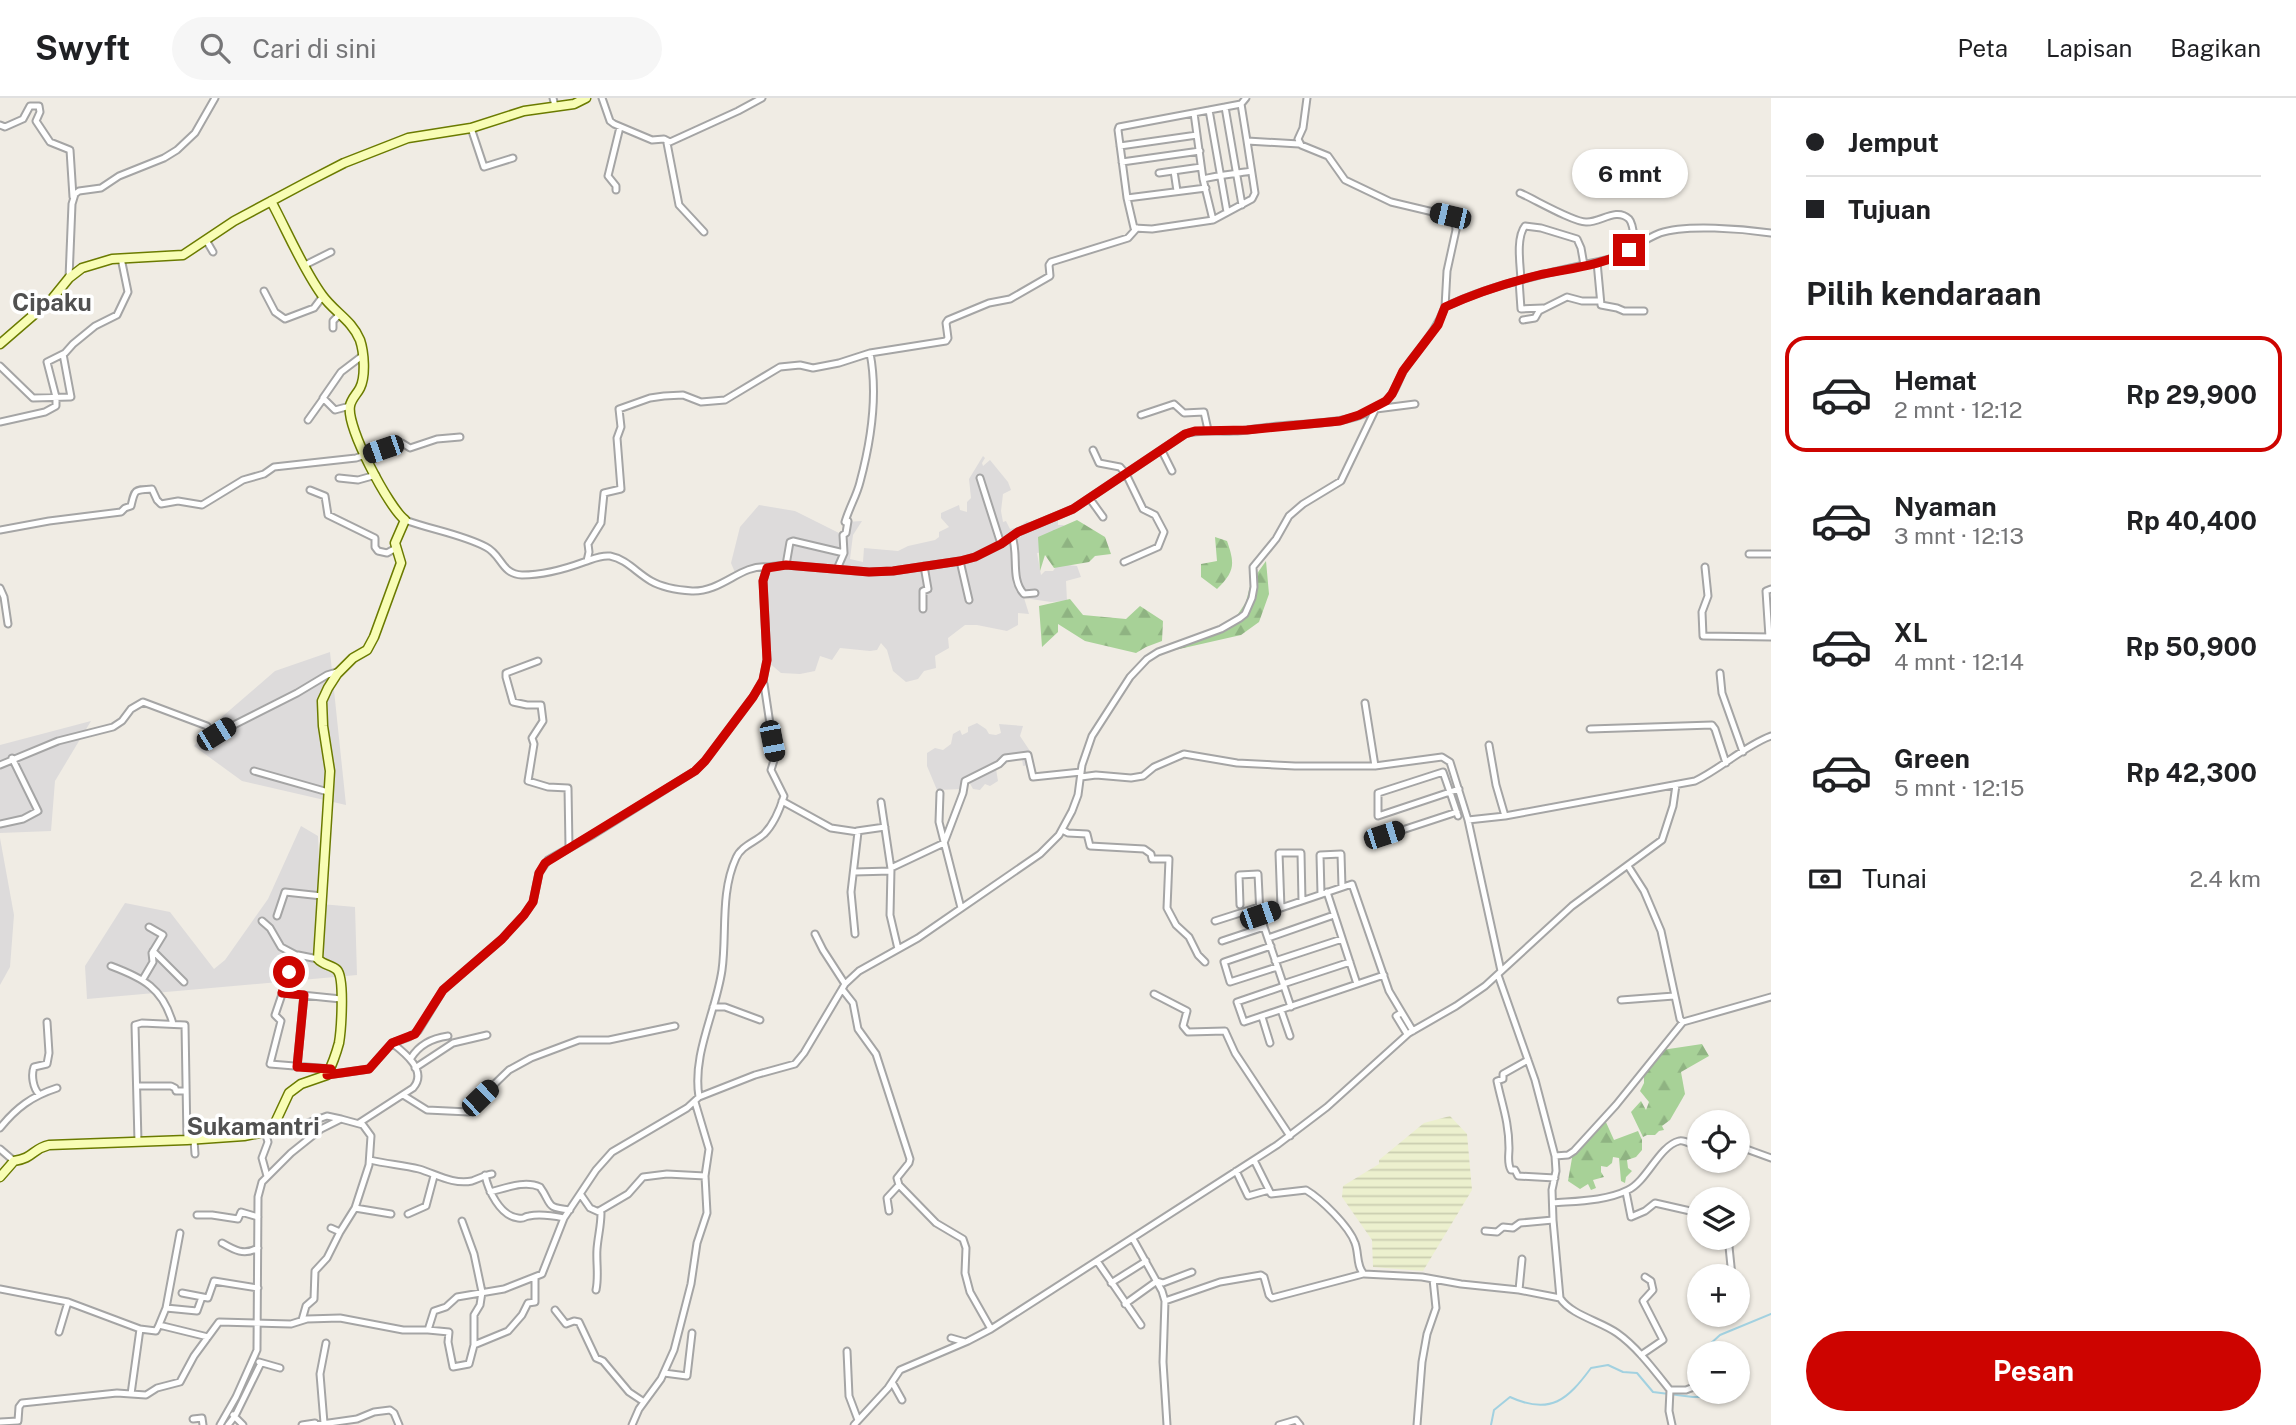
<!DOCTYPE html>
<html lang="id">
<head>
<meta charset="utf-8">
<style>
	body { margin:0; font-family:"Public Sans",sans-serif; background:#f6f6f6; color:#202124; height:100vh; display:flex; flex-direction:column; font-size:26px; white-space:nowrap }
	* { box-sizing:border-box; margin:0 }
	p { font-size:23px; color:#757577 }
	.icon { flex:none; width:38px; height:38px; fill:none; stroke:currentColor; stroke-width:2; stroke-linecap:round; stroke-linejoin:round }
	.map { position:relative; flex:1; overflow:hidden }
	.drawer { display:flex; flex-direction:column; background:#fff; width:525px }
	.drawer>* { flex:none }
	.guide { display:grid; align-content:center; height:154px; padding:0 35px; background:#fff }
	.fabs { position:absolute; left:1687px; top:1012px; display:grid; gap:14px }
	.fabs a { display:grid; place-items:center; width:63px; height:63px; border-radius:50%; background:#fff; box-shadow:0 2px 5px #0004; font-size:35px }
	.end { position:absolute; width:32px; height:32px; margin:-16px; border:9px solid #cd0400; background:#fff; box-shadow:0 0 0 4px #fff }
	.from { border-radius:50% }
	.bubble { position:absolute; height:49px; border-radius:24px; background:#fff; box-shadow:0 2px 5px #0004; font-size:23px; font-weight:700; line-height:49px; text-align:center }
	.car { position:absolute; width:21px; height:42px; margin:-21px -10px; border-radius:9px; box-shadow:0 0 5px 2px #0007; background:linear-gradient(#222 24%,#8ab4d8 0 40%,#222 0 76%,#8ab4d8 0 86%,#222 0) }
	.guide b { display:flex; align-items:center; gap:24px; height:66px; font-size:26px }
	.guide b+b { border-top:2px solid #e0e0e0 }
	.guide i { width:18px; height:18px; background:#202124 }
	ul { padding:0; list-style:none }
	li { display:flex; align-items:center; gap:21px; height:116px; margin:0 14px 10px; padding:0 21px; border:4px solid transparent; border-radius:21px }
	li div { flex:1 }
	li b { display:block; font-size:26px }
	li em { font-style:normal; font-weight:700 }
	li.active { border-color:#cd0400 }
	li>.icon { width:63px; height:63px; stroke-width:1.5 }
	h2 { padding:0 35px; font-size:32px; line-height:84px }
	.pay { display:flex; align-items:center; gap:18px; height:77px; padding:0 35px; font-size:26px }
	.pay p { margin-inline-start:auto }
	.button { display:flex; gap:14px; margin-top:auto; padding:14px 35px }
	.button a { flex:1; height:80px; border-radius:42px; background:#cd0400; color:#fff; font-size:28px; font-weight:700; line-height:80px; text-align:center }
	header { display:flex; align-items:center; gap:42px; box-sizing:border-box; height:98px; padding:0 35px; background:#fff; border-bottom:2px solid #e0e0e0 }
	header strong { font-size:33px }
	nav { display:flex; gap:38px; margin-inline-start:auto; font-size:24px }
	.search { width:490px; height:63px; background:#f6f6f6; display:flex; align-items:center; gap:18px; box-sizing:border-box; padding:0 24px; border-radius:38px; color:#757577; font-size:26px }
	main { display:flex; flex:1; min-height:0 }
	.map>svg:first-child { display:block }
	.residential { fill:#dddbdb }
	.farmland { fill:url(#farmland-rules) }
	.forest { fill:url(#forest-firs) }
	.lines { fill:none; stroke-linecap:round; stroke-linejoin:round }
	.stream { stroke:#a2d1e0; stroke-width:2 }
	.street-casing { stroke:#a5a5a5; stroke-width:9 }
	.secondary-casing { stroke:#6b7b00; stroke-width:11 }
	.street { stroke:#fff; stroke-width:5 }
	.secondary { stroke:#f8fdb5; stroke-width:8 }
	.route { stroke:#cd0400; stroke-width:9 }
	.labels { text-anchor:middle; stroke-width:7; stroke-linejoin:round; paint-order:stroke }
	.quarter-label { font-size:24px; font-weight:bold; fill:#515151; stroke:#fff }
</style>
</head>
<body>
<header>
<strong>Swyft</strong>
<div class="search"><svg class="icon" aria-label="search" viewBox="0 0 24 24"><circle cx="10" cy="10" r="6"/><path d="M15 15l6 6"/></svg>Cari di sini</div>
<nav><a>Peta</a><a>Lapisan</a><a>Bagikan</a></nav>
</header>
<main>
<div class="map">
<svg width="1771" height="1327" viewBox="0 0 1771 1327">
	<defs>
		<pattern id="farmland-rules" width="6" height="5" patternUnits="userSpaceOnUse" patternTransform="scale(1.75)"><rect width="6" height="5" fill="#ecf0ce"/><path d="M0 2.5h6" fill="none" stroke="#cacdb0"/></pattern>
		<pattern id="forest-firs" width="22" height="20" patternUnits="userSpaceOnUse" patternTransform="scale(1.75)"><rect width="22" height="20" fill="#a7d197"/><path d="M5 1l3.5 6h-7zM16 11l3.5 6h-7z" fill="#8fb382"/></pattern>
	</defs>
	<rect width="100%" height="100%" fill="#f0ece4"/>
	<path class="residential" d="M983,358L985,360L982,365L983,368L990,362L1008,384L1011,392L1003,396L1001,413L1003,424L1006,423L1010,431L1019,429L1027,423L1031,426L1040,423L1058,422V427H1064L1045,454L1037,455L1041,477L1045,473H1053L1058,466L1077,468L1081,479L1066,483L1067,503L1051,504L1024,500L1029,516L1018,515V527L1007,533L977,527H965L948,540L949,550L935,558L936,570L924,573L918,581L906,584L893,573L887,552L881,545L877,552L870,553L840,550L832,562L820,558L815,573L800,576L781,575L768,564L761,472L758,469L736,477L731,465L740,429L759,407L795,413L841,436H843L845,424L862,423L853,437L850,461L863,464L864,450L898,453L908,448L935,442L939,439V434L949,429L941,420V415L959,407L960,412L967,414V404L971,400L969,381Z
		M330,554L346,707L242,683L194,648L209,630L275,573Z
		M91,623L55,683L51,733L0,735V647Z
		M977,625L986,631L989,636L996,637L1001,635L999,626L1023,628L1020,638L1030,653L1028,667L1023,668L1022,661L1016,658L1010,659L1006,666L998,667L996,671L998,683L990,688L985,686L980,692L973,691L968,682L963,691L937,692L927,668V655L935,650L943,652L951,646L953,636L960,632L962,637L968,634V629Z
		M301,728L318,738L321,806L355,809L357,877L87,901L85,868L125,805L170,814L214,871L225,862L268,801Z
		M0,740L14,817L10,869L0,887Z"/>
	<path class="farmland" d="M1450,1018L1467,1036L1472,1092L1423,1173L1373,1169L1372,1142L1342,1099L1343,1088L1379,1066V1062L1424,1025Z"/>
	<path class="forest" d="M1077,422L1105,439L1111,456L1095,458L1089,464L1054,470L1045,457L1040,473L1038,439Z
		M1215,439L1227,443C1235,466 1235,473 1217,491L1201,479V466L1217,463Z
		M1266,463L1269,496L1259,524L1241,537L1166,554L1234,522L1246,504L1251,484Z
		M1070,501L1083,517L1126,521L1140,508L1163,523L1162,543L1146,549L1136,555L1085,543L1058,526V534L1042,549L1039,508Z
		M1702,946L1709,958L1681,974L1685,996L1670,1022L1662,1028L1664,1032L1659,1033L1655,1037H1647L1643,1039L1631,1014L1641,1003L1646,1012L1649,1004L1640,993L1644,985V978L1662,952Z
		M1605,1022L1614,1042L1638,1033L1642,1042V1052L1636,1059L1627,1062L1628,1070L1632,1073L1626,1079L1625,1085L1621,1083L1619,1060L1613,1059L1612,1065L1607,1069L1601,1068V1074L1604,1079L1593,1082L1596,1090L1591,1092L1588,1086L1580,1091L1568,1083L1572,1060L1567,1059Z"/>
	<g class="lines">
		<path class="stream" d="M1715,1255L1709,1247L1720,1237L1771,1216
			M1491,1327L1494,1312L1510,1299C1551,1318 1568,1301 1591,1270L1608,1267L1623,1274L1637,1275L1653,1294L1693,1299H1713L1715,1293"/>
		<g class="street-casing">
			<path id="street" d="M553,0L555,8
				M602,0L610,23L614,26L652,42L664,41L670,44L738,13L762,0
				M1246,0L1241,6L1247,43L1299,46
				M1307,0L1303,30L1298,41L1301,47L1328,58L1345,82L1391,104L1450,118L1455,121L1456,132L1447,173L1445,209
				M1241,6L1119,29L1118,32L1127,100L1134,130L1152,131L1213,122L1252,101L1255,95L1247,43
				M1225,9L1242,107
				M1209,12L1227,114
				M1194,15L1203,81L1213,122
				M0,27L5,29L23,21L30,8H39L40,14L36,23L50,44L70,52L73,99
				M471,30L484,69L513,60
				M670,44L667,45L679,107L704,134
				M1120,48L1197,37
				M1122,64L1200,53
				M1174,73L1177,93
				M1159,75L1201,69
				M1203,81C1219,77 1235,76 1251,73
				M616,92V88L608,78L620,29
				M1520,95C1534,101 1573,124 1586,124C1600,125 1616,109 1629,121C1634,126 1634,142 1635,148
				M1127,100L1206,90
				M206,142L213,154
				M1597,164L1601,207L1617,210L1624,213H1644
				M305,167L331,154
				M69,180L72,106L75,96L79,93L101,90L119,78L164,60L177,52L195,35L215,0
				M1521,181C1520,166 1516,139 1525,128L1541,130L1577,141L1581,150L1584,167
				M1519,182L1521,211L1543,210
				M264,193L275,214L285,221L314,210L323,198
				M1523,222L1535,220L1539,213L1567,199L1582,203H1600
				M333,230V223L340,216
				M0,268L33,300L71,299L63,256
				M350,308L335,312L323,300L341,274L362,258
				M1376,311L1415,306
				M1141,317L1174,306L1184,315L1204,314L1208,332
				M308,322L323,301
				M0,324L45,314L56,308V299L47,264L65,255L73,246L95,228L117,217L128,194L121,160
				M1093,352L1099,365L1120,369L1126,376L1143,411L1155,417L1164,434L1158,449L1124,464
				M1162,353L1172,373
				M339,380L358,382L376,377
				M980,380L1001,446
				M310,392L325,398L328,417L375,440V449L378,453L387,455L396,450
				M1090,401L1103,419
				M405,422C432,432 461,436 486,449C502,457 501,476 522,477C542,477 565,471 584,464C593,461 600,457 610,458C626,461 637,475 651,483C663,490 678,492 692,493C722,494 741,466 767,469
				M0,432L49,423L121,414L125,410L131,408C135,391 134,392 152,391L157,402L161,406L178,403L202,407L243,382L264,376L274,369L356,360L402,345L410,350L437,341L460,339
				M1012,438C1019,457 1010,481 1024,496L1035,495
				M1749,456H1771
				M587,463L589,454L588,446L601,425L604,395L621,391L617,340L621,329L619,311L650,300L664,298L683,297L701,304L725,302L780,269L800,267L813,270L839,265L870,255L946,243L948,240L946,225L948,222L989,205L1010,201L1050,178L1049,167L1051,164L1128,140L1137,130
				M960,463L969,502
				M786,467L790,444L793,443L844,455
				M1705,469L1708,498L1702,514L1703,538L1771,539
				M837,471L844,455L843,437L846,435L848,423L845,424C849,410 857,397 860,384C871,343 878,296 870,255
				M0,490L4,499L8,526
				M923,511V493L928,491L924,468
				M1769,539L1766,493L1771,491
				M538,563L506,575V579L513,604L527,607H541L543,623L532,640L534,646L528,683L548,689L568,690L569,749
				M1720,575L1722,595L1743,654
				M1365,605L1375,668
				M1590,631L1712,627L1715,631L1726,665
				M1489,647L1496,687L1505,718L1695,683C1722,670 1744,648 1771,638
				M0,667L58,643L113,629L122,623L131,611L143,604L207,628L212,635L216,636L297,595L327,577L340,573
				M254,673L328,694
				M1081,679L1096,677L1131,680L1143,678L1154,669L1184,656L1237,665L1295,668H1375L1442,659L1450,664L1468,722L1501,873
				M940,695L939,724L961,810
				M782,703L831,730L858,734L851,794L855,836
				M881,704L891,771L890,817L898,851
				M1458,718C1453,703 1448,688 1443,674L1378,695V718L1459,691
				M1468,722L1505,718
				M0,726L23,721L38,713L12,660
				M1062,732L1068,735L1087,736L1090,748L1144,751L1151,756L1152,761H1169L1167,810L1176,827L1189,839L1198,857L1205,864
				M857,733L885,729
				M1384,738L1457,714
				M1628,768L1644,793L1661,833L1680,921L1683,924
				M891,770L944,745L963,695L965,683L999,666L1005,660L1028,657L1033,679L1081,674
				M854,774L891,773
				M1327,794L1357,886
				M1321,796L1320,757L1341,756L1342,789
				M1240,807L1239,777L1258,776L1260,817
				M1281,810L1279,755H1301L1302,803
				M277,818L285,794L322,798
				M262,823L270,830L281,849L296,857
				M1215,823L1259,809
				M815,836L823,852L845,886
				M1268,840L1334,817
				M1222,843L1264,829
				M1271,848L1224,864L1230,884L1277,869
				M153,853L184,884
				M318,861L298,857L295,858L275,917L281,923L270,966L331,971
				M1275,863L1342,841
				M111,868C143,880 163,890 173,926
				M1498,877L1535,982L1555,1058L1556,1073L1552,1092L1553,1122L1560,1200C1571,1217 1600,1223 1617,1235C1637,1249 1654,1272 1670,1292L1669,1313L1672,1327
				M143,881L153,864L152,855L163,837L149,829
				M1283,886L1350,864
				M1284,888L1237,904L1244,924L1384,877
				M842,891L853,905L858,931L876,956L910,1061L909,1065L897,1080L899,1087L887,1100L889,1113
				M282,895L341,901
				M1154,896L1187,913L1183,928L1188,934L1225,933L1235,955L1290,1038
				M1621,902L1674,898
				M713,909H725L760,922
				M1291,909L1260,817L1352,786L1389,893L1413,933
				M1281,912L1290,938
				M1401,915L1396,918L1407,936
				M1262,919L1270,945
				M411,960C419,947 433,940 448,938
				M1528,962L1503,976V981L1497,983C1502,1007 1509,1024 1509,1050C1509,1058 1507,1065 1511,1072H1515L1518,1078L1555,1080
				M297,969L304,897
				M415,970L453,945L487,937
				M327,977L369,971L392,945L409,939L418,933L443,892L502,841L524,817L533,804L539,775L548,762L594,736L695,673L705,663L753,599L763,582L767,562L763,483L767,469L786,467L869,474L893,473L960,463L975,459L1001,446L1018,434L1073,411L1185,336C1201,331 1216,334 1233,333C1246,333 1258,330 1270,329C1307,324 1354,329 1385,304C1395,296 1398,282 1404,272C1419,250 1436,234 1445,209C1497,184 1554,174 1610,161C1628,155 1642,142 1660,135C1686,126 1743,131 1771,135
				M138,988H171L175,990L176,993H185
				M39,996C33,990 31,977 34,969L47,966L49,955L47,924
				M403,997L427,1012L469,1014L480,1000L509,972L531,960L579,942H609L675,928
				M699,999C692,956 716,914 722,872C727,836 720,795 736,760C741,748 755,744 764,736C774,726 780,711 784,698L771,672L775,659L764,586
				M275,1025L302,1027L327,1018L341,1021
				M359,1025L413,990C428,973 405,955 392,945
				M0,1030C16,1010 32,998 57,990
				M265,1034L268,1044L262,1060L267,1078
				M194,1042L195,1056
				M138,1044L135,927L142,925L185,927L187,1042
				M1738,1048L1771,1060
				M0,1051L14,1063
				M1555,1058L1568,1057L1574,1053L1616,1007L1683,924L1771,899
				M370,1062C386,1066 403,1067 419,1071C436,1076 453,1087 472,1083C478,1081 485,1077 492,1076
				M1254,1062L1271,1096L1306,1092C1321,1101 1349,1128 1355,1145C1359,1155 1356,1168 1364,1176L1422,1179L1461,1186L1519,1192L1560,1200
				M1236,1073L1248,1098L1269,1092
				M485,1077C488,1092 500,1118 518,1120C526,1121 522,1119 529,1118C539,1116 554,1118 564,1120
				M899,1087L936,1125L963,1141L966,1150L965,1175L970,1194L991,1231
				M490,1094C506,1090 525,1082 540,1089C553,1107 544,1109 570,1112
				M1626,1094L1631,1119L1645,1113L1655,1105L1699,1115
				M581,1097L590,1110L601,1115C601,1128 598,1138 597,1151C596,1164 599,1178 596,1192
				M1553,1105C1577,1103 1606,1103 1628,1092C1647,1083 1659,1048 1679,1043C1685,1041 1692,1048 1699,1049
				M599,1113L628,1096L643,1079L667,1076L705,1078
				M408,1116L426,1108L434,1078
				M197,1117H212L238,1121L241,1114L258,1119
				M331,1130L340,1134L355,1110
				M1485,1133L1497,1134L1503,1129L1513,1130L1520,1125L1553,1122
				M1728,1139L1732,1178
				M1133,1141L1162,1193L1165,1203L1163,1264L1167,1327
				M222,1145C234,1152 244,1158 258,1150
				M1097,1163L1141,1227
				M1111,1185L1146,1163
				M0,1191L68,1204L140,1231L131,1296L146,1297L157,1290L180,1284L194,1258L219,1224L291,1226L307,1221L340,1220L403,1232H428L434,1213L446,1209L457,1199L504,1191L542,1176L564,1120L596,1072L612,1054L687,1010L699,999L755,977L795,966L804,955L845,886L859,873L918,840L1040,756L1059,737L1072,713L1078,697L1082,667L1092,638L1130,579L1147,561L1158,554L1221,531L1240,520L1245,516L1252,500L1254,489L1253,469L1276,441L1289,418L1303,406L1341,383L1377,308
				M1519,1192L1522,1161
				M182,1195L208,1200L214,1183L258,1190
				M1165,1203L1220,1184L1261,1177L1264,1179L1269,1197L1272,1200L1363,1176
				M1125,1206L1157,1183L1163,1185L1192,1174
				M166,1210L180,1135
				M555,1212L566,1226L574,1223L579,1224L596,1260L603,1263L629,1294L644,1304
				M302,1222L306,1208L314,1201L315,1173L327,1160L340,1134
				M159,1227L166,1210L197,1213L202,1199
				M140,1231L156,1233L159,1227L208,1239
				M428,1232L449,1234L448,1244L453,1269L469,1266L474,1247V1217L480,1207L482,1194L474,1156L462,1123
				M59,1234L68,1204
				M951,1240L965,1244
				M474,1247L508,1233L522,1217L528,1205L535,1204V1180
				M847,1253L849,1298L858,1322
				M1641,1257L1663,1242L1643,1203L1653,1192L1651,1183L1645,1179
				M259,1264L280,1270
				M664,1275L687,1278L692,1235
				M892,1284L902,1302
				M1670,1292H1686L1699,1287
				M233,1317L243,1327
				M193,1321L202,1320L203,1327
				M0,1324L18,1323L19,1309L22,1305L117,1295L131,1296
				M324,1325L320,1276L326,1245
				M220,1327L236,1299L257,1252L258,1099L262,1084L291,1055L321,1031L341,1021L363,1027L371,1038L369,1067L355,1110L391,1116
				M228,1327L235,1318L261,1265
				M302,1327L315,1325
				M315,1327L357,1321L374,1314L390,1312L394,1315L399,1327
				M632,1327L639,1311L661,1281L674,1252L691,1186L697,1145L707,1115L705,1078L709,1051L695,1004
				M854,1327L888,1290L900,1272L968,1243L991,1231L1277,1047L1327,1009L1409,935L1456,908L1485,888L1572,808L1662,742L1673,708L1676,687
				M1279,1327L1296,1322L1300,1327
				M1417,1327L1422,1264L1427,1236L1436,1210L1433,1181"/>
		</g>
		<g class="secondary-casing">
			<path id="secondary" d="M0,246L52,201L69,180L82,170L112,161L183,157L234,123L307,84L344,65L408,40L471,30L524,13L574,6L586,0
				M0,1079L14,1063C34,1060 32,1051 49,1047L187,1042L244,1038L265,1034L275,1025L289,995L301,986L327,977C332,967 336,956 339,945C341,933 345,880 337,872C332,867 323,867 318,861L330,673L323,628L322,603L328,590L337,576L353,560L367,552L374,539L401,465L395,445L405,422C389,410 346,329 350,308C351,301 357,296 360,290C366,278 364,254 360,242C352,222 334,214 322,197C303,171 287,133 271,103"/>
		</g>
		<use href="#street" class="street"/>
		<use href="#secondary" class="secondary"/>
	</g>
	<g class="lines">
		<path class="route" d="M289,874L282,895L304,897L297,969L331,971L327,977L369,971L392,945L415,936L443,892L502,841L524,817L533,804L539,775L545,765L695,673L705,663L753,599L763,582L767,562L763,483L767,470L786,467L869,474L893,473L960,463L975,459L1001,446L1018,434L1073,411L1185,336L1195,333L1247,332L1340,323L1359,317L1386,303L1392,296L1403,273L1438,227L1445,209C1475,195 1506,185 1539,177C1566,171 1606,167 1629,152"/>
	</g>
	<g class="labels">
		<g class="quarter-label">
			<text x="52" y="213">Cipaku</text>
			<text x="253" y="1037">Sukamantri</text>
		</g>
	</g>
</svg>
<div class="fabs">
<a><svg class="icon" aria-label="locate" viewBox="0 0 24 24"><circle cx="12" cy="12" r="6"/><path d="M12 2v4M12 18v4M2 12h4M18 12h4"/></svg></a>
<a><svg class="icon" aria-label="layers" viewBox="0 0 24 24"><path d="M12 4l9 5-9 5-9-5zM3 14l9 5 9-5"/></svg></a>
<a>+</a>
<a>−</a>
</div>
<i class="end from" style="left:289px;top:874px"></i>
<i class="end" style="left:1629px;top:152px"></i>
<div class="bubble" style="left:1572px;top:51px;width:116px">6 mnt</div>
<i class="car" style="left:1450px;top:118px;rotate:283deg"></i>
<i class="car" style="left:383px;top:351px;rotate:251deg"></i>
<i class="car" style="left:216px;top:636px;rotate:58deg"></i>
<i class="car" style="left:772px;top:643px;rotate:169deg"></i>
<i class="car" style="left:1384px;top:737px;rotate:72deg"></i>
<i class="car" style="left:1260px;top:817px;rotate:71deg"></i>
<i class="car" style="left:480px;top:1000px;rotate:46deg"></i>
</div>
<section class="drawer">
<div class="guide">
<b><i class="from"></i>Jemput</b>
<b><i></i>Tujuan</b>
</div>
<h2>Pilih kendaraan</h2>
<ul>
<li class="active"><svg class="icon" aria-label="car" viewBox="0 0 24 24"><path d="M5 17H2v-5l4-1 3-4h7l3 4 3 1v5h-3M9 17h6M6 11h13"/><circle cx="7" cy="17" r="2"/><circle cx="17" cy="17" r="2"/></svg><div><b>Hemat</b><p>2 mnt · 12:12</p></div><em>Rp 29,900</em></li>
<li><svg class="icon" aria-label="car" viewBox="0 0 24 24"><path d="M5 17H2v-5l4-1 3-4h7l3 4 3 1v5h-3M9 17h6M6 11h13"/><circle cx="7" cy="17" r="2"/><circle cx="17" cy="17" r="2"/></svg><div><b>Nyaman</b><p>3 mnt · 12:13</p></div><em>Rp 40,400</em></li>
<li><svg class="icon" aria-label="car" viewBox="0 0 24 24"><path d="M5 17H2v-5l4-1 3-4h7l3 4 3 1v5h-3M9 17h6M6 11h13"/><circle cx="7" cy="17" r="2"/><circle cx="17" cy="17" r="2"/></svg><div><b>XL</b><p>4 mnt · 12:14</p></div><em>Rp 50,900</em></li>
<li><svg class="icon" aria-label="car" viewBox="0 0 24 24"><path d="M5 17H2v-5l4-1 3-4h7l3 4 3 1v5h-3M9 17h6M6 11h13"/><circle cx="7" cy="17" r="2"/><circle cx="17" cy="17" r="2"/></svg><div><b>Green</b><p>5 mnt · 12:15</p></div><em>Rp 42,300</em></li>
</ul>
<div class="pay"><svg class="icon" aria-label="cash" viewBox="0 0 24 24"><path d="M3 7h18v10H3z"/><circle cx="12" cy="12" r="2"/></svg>Tunai<p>2.4 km</p></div>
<div class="button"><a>Pesan</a></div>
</section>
</main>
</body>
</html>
